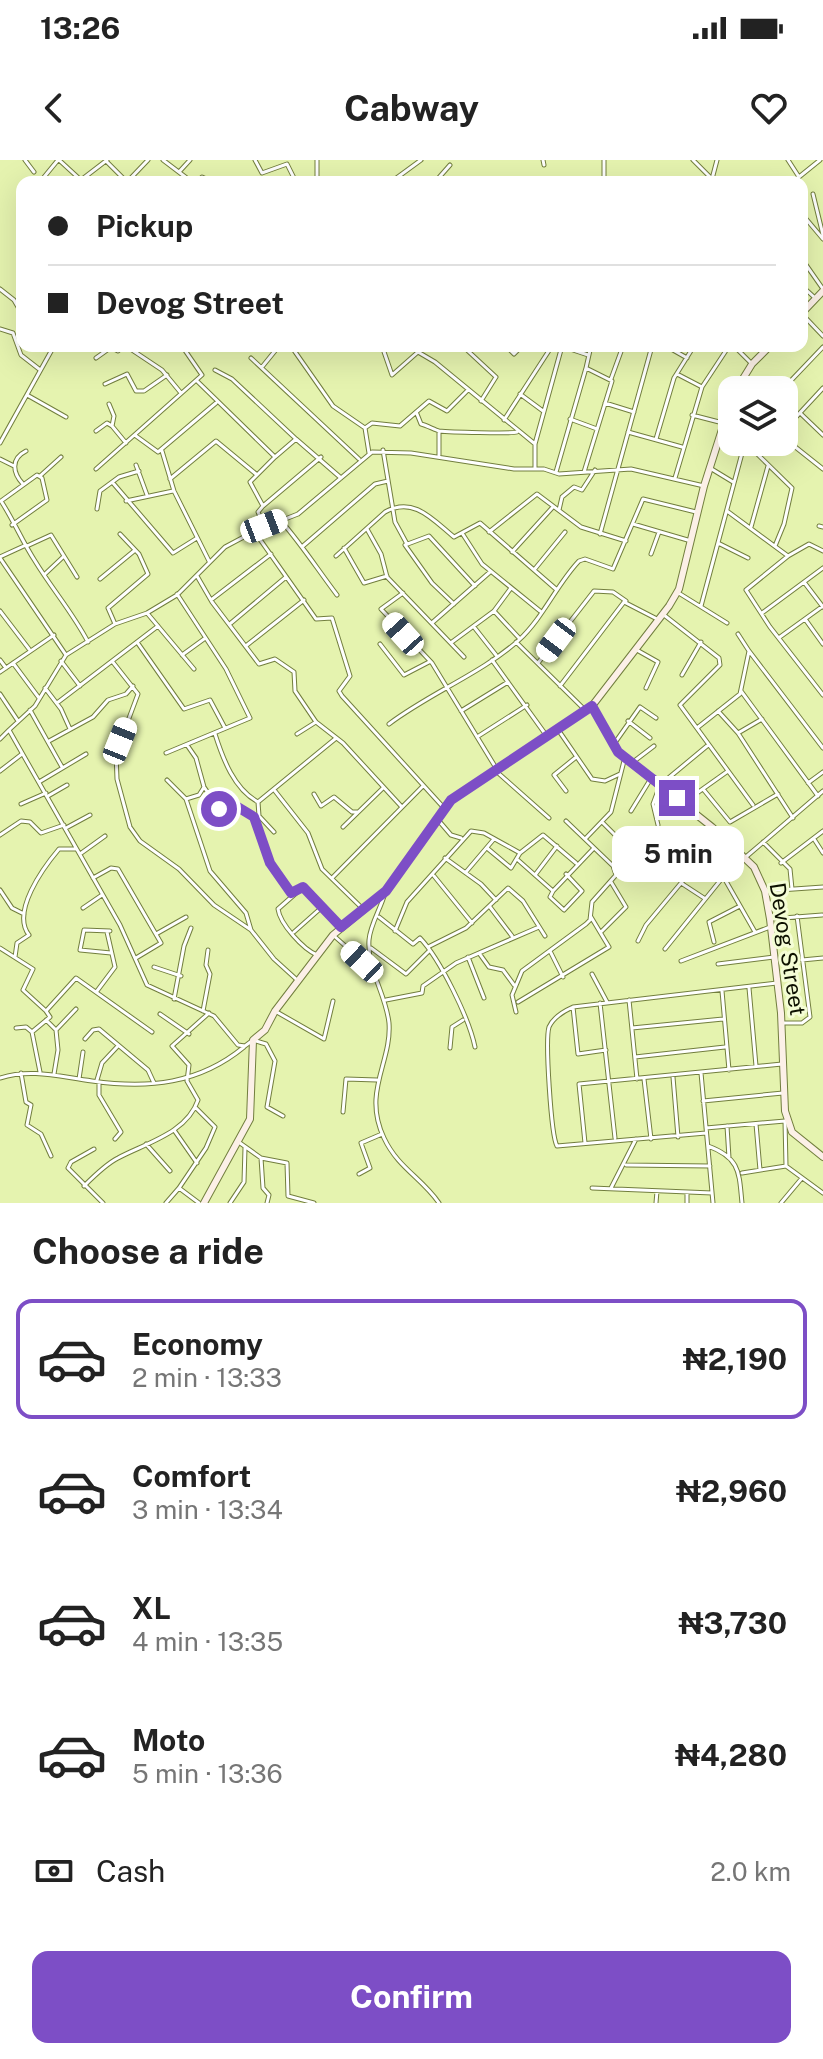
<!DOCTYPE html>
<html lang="en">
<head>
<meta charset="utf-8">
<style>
	body { margin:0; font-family:"Public Sans",sans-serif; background:#f2f2f2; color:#222; height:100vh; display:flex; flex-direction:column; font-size:30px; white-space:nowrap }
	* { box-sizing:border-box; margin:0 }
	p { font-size:26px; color:#767676 }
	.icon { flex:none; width:44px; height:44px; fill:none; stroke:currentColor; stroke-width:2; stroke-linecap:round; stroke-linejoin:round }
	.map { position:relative; height:1043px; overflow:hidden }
	.side { display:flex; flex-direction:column; background:#fff; flex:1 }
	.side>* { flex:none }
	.guide { position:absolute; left:16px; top:16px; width:792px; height:176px; border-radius:16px; box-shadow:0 8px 32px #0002; display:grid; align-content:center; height:176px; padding:0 32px; background:#fff }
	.fabs { position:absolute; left:718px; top:216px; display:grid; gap:16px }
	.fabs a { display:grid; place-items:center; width:80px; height:80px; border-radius:16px; background:#fff; box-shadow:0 8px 32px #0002; font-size:40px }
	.end { position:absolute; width:36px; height:36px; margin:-18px; border:10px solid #7d4ec6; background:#fff; box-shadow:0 0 0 4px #fff }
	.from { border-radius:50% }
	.bubble { position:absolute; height:56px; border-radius:16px; background:#fff; box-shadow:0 8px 32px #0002; font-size:26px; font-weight:700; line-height:56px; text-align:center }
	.car { position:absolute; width:24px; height:48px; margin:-24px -12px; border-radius:10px; box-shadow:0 0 6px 2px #0007; background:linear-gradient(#fff 24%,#345 0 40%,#fff 0 76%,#345 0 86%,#fff 0) }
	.guide b { display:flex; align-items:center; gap:28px; height:76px; font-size:30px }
	.guide b+b { border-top:2px solid #e0e0e0 }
	.guide i { width:20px; height:20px; background:#222 }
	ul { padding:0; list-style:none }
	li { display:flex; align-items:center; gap:24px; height:120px; margin:0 16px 12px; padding:0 16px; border:4px solid transparent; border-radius:16px }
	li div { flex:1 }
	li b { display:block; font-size:30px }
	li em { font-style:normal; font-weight:700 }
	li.active { border-color:#7d4ec6 }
	li>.icon { width:72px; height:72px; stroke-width:1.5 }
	h2 { padding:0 32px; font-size:36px; line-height:96px }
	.pay { display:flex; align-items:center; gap:20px; height:88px; padding:0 32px; font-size:30px }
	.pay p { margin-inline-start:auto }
	.primary-button { display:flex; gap:16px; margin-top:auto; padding:16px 32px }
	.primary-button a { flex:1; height:92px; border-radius:16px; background:#7d4ec6; color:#fff; font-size:32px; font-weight:700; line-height:92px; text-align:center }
	.status { display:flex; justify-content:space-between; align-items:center; height:56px; padding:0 40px; background:#fff; direction:ltr }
	.status svg { height:22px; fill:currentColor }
	header { display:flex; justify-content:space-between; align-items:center; height:104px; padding:0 32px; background:#fff; font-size:36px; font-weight:700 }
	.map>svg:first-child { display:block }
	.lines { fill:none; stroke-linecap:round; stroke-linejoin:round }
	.street-casing { stroke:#727e3e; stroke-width:5 }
	.secondary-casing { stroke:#727e3e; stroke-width:8 }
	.street { stroke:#fff; stroke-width:3 }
	.secondary { stroke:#fcf0e7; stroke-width:6 }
	.route { stroke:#7d4ec6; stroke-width:10 }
	.labels { text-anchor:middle; stroke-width:6; stroke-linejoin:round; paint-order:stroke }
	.street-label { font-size:22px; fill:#0d1100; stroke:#f4fdd5 }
</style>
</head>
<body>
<div class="status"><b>13:26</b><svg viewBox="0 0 49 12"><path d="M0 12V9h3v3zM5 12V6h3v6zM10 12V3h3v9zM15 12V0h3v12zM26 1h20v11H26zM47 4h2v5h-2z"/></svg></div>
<header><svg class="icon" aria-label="back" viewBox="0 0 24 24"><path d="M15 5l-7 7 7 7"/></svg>Cabway<svg class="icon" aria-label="heart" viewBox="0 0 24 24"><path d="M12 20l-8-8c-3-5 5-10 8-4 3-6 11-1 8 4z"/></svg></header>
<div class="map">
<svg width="823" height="1043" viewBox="0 0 823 1043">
	<rect width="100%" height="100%" fill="#e5f3af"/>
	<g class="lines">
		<g class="street-casing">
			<path id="street" d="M25,0L34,12
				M59,0L83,22
				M163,0L192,22
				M255,0L262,13L287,4L296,22
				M543,0L544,5
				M604,0V22
				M693,0L712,19
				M788,0L799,17L820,0
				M106,1L127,22
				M179,12L190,0
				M604,18L631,22
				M81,20L107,0
				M317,20V0
				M40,22L58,0
				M127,22L148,0
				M197,22L202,17L213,22
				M308,22H322
				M391,22L421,0
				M435,22L450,5
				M715,22L712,19L717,0
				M792,22L799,17
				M813,34L823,75
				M802,54L823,79
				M802,99L823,129
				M802,126L814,137
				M0,129L14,140L22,154
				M802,154L823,176
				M0,169L13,173L21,195L39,209
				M108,186L118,191L123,186
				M126,186L162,210L181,233
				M291,186L333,246L365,268L369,293
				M382,186L392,215L418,192L419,186
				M506,186L514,194L522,186
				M561,186L588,195
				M666,186L687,198
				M734,186L752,204
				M468,191L496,217L481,241
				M418,192L435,202L535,284
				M96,198L110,188
				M251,198L359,299
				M262,207L279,186
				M215,210L232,219L296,279
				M677,214L702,227
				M611,219L623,186
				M197,221L275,297L296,279L341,318
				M105,224L127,214L136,231H144L167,215
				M782,230L823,187
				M520,234L543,251
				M27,235L66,257
				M605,243L634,252
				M109,244L114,256L112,266L126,283
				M800,253L823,275
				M417,254L421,264C426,265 435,270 439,271C449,272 511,274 517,272
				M692,255L723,263
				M570,259L597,269
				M504,260L552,186
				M365,268L372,263L400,266L429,241L447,251L468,230
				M784,270L823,228
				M96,271L107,263L112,266
				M628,272L682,287
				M136,276L158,292L216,243
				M784,278L823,309
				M656,279L674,218L694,186
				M745,282L792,328L784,364L775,386
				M0,283L54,186
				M383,290L395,362L407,384
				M162,291L174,331L209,401
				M439,295V271
				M0,299L14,306
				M136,305L147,335
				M535,308V284L562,186
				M710,308L733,322
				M96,309L202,215L182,186
				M556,312L586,208
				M584,312L612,221L586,208L591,186
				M40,316L61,297
				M675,318L702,227L729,186
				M170,319L216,281L256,314
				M113,323L173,393L197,378
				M23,324C13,313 10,299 26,291
				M126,341L173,331
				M263,346L250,322L275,297
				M97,349L100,331L119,317L139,311
				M559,350L562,337L574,327L582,330L595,310
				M727,351L788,396L746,430L770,467L823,535
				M282,362C302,385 318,410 337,435
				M633,364L691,381
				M12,365L47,340L42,318L37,315L1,341C14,361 22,381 35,401C52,429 73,453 88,482
				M264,366L258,352L263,346L321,297
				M819,366L823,367
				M751,367L768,306
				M367,369L381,394L387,417L464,497
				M254,371L316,459L332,458L350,516L339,531L342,536L444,648
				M489,372L537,334L581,367L626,381
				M462,373L482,404L540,451
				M600,374L652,186
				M718,383L748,398
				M27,386L51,375L77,417
				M303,386L375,324L388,321
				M344,388L364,423L387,416
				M512,392L552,348
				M651,394L659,372
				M336,396L385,352C414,336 433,360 454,377L480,363L557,430
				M788,396L809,384L823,391
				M0,397L26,385
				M0,398L66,495
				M534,410L565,372
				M45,414L63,397
				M197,416L212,442L259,504L275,499L294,512L295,531L316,562L343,583L401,646
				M100,419L134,391
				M804,422L823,447
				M677,432L727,463
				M403,433L381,449L432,503L496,608
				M211,440L271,394
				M454,444L432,423L405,385L429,376L475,426
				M701,446L745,282
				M0,451L29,489
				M494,451L520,479
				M147,453L194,509
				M762,453L823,408
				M664,455L719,498L720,505L680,545L753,645
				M805,459L823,484
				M433,462L490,412
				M231,463L286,417
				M115,464L108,448L148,414L139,394L120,374
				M474,467L496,495
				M780,477L823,446
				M137,482L184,549L210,540L225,568
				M452,482L494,451L511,428
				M516,482L585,550
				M380,484L404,515L429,502
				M247,485L304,440
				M635,489L658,502L646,528
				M749,491L823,588
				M182,495L204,479
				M0,500L6,508
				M492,500L546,575
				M61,501L80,526
				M112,501L138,534L116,593L117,619L130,667L140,681L179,709L214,745L251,770
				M13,503L39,538
				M538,503L594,431L613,432L626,441
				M0,512L54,475
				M682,515L701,482
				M560,526L624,442L657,459
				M45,528L61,549L70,569
				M741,531L818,636
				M0,534L18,561
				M57,543L158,466
				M30,550L62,607
				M461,551L508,522
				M718,551L738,573L793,658
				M628,561L650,578
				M389,564C430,533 482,513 519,480C543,458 557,424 579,401L585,399L613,409L643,339L696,352
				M697,568L740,534L749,491L738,474
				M559,571L592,619L605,621L620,614
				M738,573L762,559
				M215,574C223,599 234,629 258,642
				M297,574L316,562
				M477,577L527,545
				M0,579L9,570
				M49,581L93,557L108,540L126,534L133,526
				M614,584L640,547L656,558
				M187,585L196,598L204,627L219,649L236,646L254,657L270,703L291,733
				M166,593L250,558L226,509L177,434
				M633,602L654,586
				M0,611L22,594
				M497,612L549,658
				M167,620L186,639L210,711L246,753L251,770L274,799L296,819
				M39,622L86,594
				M808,623L823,612
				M703,629L730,662L778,634
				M275,631L308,673L322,709L362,748
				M566,631L554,615L575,598
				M314,634L321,646L334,637L352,652H358
				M48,636L67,625
				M186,639L199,635L204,627
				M258,642L335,579
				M258,642L259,656L274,672
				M683,643L728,611
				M21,644L46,633
				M631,651L650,620
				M439,661L451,675L461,678
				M602,662L622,682
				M658,665L653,644L660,625L707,586
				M343,667L383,628
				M66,668L90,655
				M0,675L21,661L30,662L41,673L64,665
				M586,678L611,652L625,597
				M814,679L823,693
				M763,682L790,709L792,729
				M487,688L511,708L520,693L543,675L576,703
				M80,694L105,676
				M747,696L823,631
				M445,698L481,724L496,740
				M518,700L553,731L550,737L564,750L582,731L566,714
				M781,703L823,671
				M466,712L494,679
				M535,715L557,686
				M434,716L472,763
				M723,716L755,772
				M333,717L423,626
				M93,718L111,708L118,709L161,783L136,798
				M681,723L718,675
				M0,730L12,748L24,754
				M553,731L594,688
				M765,731L823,727
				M385,733C381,748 370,765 369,780C367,810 386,834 389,863C392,902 362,932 384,978C398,1008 422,1018 439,1043
				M490,747L512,776
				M83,748L102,735
				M379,757L413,784L420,778C440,799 469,858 475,887
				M770,759L822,755
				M110,771L84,770L80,790L111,793
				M395,771L407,742L471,671L484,673L520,693
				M602,771L626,747L611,722
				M294,772L321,748
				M156,774L186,757
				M333,775L369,807
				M638,781L646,765L681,723L704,738
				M714,782L709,762L740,746
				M428,787L466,768L508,728L523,741L545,776
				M0,788L33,809L23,830L46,851
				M371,788L406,814L429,791
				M665,789L740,696
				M550,791L563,817
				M479,793L489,807L503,810L514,825
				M317,795C303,789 280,764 278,749L303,727L341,766
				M15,797L17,783L29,775C11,752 43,708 59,689H76
				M468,797L484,838
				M802,800L823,798
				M681,801L770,767
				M718,804L774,797
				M154,807L181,816
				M592,814L607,842
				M749,828L756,906
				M97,831L115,807L107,772
				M722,831L729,910
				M174,839L184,786L191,768
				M386,840L422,833L423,826L456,803L539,767
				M629,840L637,919
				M518,842L609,787L591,757
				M600,843L615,978
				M573,847L578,894L606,890
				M203,851L210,814L206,805L208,790
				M275,851L324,879L333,841
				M516,852L512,835L522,811L586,764L590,760L592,742L616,715L613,706L566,661
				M160,854L189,874
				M46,860L56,870
				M781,863H802L810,857L797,756
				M16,868L26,867L32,872
				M632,868L723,859
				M85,879L93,870L99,869L148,910L154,923
				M450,888L452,867L463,860
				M635,897L725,887
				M40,912L32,872L50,857L46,851L76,818L152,872
				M21,913L26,942L31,945L27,965L41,974L51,996
				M701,913L713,1043
				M54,914L58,890L56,870L76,849
				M673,917L678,977
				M0,918C32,908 60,917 92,921C149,929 199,924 244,887
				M79,919L83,892
				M644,919L651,979
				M97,920L102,903L117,887
				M99,922V935L121,972L115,979
				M703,941L783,933
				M195,947L215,967L206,988L179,1028L199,1043
				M343,952L346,919L377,920
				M283,956L267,947L275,901L266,884L253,880L245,886L238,885L214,856L147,825L120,765L9,570L35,546L66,495L115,464L147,453L177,435L225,387L257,370L298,354L372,292L411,293L514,309H544L559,314L631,309L704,326
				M785,961L786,1006L823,1033
				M756,964L760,1010
				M727,966L729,998
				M706,968L785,961
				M174,970L197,1003
				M706,973L557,986C551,975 545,880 549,867C553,858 564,851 573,847L777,823
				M240,983L261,998L287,1003L288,1036L314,1043
				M585,983L579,924L782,904
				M146,984L170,1011
				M708,986C741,998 739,1014 742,1043
				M94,989L71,1002L68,1008L103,1043
				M261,998L263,1028L269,1035L267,1043
				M626,1005L710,1006
				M742,1013L786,1006
				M359,1014L370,1008L361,983L382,974
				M84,1026C94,1016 106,1004 118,998C146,983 187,973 198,940L187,921L189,905L172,886L209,853
				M592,1028L712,1033
				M611,1028L636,979
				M166,1043L179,1028
				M230,1043L244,1022L245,988
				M656,1043L657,1031
				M687,1043V1032
				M781,1043L802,1018"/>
		</g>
		<g class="secondary-casing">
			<path id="secondary" d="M802,153L823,131
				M736,230L752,204L770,186
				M592,546L618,592L712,667L754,707L765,731L770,759L781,853L785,951L792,972L823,997
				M204,1043L250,959L253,880L265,870L275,851L333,775L386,731L451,640L592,546L669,446L679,429L704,326L732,238"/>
		</g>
		<use href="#street" class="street"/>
		<use href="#secondary" class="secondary"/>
	</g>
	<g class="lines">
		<path class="route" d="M219,649L236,646L254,657L270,703L291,733L303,727L341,767L386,731L451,640L592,546L618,592L677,638"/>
	</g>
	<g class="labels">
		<g class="street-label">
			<text transform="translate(788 789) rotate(81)" y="8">Devog Street</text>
		</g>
	</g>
</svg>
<div class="fabs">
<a><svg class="icon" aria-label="layers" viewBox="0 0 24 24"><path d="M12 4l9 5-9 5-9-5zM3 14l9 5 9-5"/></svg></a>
</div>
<i class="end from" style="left:219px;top:649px"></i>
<i class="end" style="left:677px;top:638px"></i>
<div class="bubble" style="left:612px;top:666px;width:132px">5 min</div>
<i class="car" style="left:264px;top:366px;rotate:69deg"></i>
<i class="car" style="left:403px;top:474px;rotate:318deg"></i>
<i class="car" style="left:556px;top:480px;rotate:217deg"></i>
<i class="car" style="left:120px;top:581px;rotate:22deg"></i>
<i class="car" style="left:362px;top:802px;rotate:313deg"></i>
<div class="guide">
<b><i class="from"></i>Pickup</b>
<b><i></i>Devog Street</b>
</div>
</div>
<section class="side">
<h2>Choose a ride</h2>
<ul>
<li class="active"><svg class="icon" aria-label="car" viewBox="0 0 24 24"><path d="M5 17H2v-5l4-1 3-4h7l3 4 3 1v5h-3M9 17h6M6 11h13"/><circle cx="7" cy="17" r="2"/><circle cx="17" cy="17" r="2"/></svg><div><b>Economy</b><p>2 min · 13:33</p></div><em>₦2,190</em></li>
<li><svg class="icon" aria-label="car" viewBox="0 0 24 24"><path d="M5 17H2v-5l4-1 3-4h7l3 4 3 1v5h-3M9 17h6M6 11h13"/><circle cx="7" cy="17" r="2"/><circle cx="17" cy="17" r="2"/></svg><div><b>Comfort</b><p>3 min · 13:34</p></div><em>₦2,960</em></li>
<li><svg class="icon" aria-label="car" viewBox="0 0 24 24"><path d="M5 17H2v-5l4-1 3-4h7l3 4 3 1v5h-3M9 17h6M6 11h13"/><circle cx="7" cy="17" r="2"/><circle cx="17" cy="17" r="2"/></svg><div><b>XL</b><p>4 min · 13:35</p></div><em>₦3,730</em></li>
<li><svg class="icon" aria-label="car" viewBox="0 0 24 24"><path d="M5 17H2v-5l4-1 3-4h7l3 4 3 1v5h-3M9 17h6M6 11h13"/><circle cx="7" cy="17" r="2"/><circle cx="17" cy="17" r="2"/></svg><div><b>Moto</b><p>5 min · 13:36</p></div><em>₦4,280</em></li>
</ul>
<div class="pay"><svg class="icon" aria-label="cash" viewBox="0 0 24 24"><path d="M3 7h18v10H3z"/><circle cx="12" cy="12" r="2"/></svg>Cash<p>2.0 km</p></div>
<div class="primary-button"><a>Confirm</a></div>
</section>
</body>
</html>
